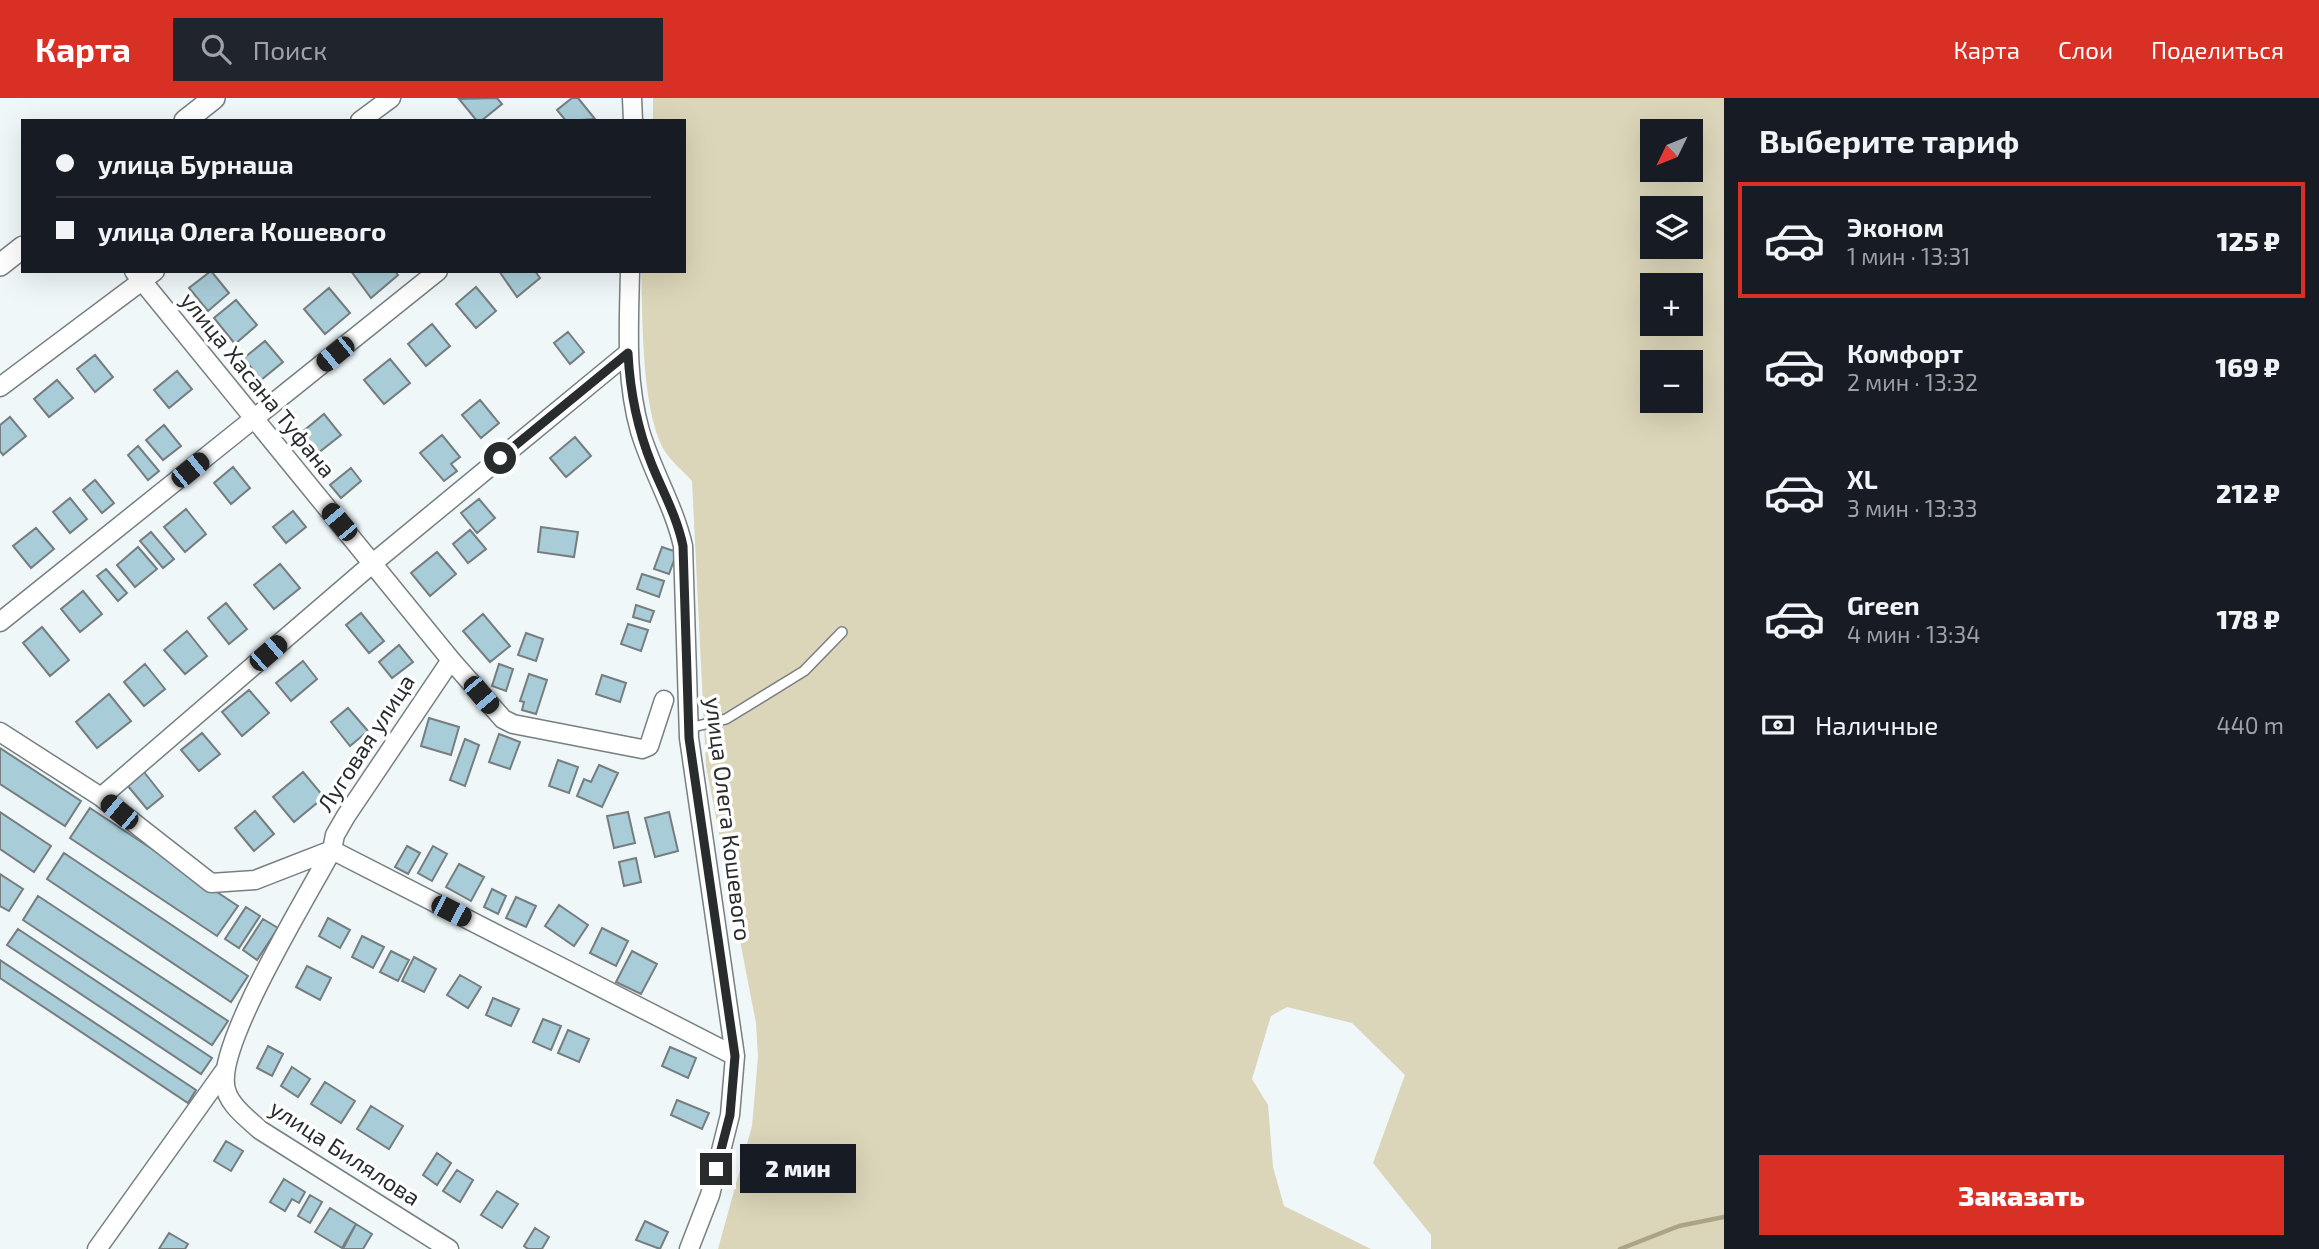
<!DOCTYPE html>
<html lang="ru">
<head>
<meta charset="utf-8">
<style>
	body { margin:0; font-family:"Exo 2",sans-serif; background:#20242c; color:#f1f3f6; height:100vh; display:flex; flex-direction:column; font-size:26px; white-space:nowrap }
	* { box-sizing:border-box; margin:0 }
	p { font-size:23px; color:#9ea1a6 }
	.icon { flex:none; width:38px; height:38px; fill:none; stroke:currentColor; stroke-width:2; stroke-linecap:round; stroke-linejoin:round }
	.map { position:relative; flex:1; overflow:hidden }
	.details { display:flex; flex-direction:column; background:#171b24; width:595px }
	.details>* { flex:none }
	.banner { position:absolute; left:21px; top:21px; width:665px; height:154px; border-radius:0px; box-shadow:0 7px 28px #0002; display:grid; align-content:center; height:154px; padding:0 35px; background:#171b24 }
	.needle { width:46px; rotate:227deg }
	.fabs { position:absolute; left:1640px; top:21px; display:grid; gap:14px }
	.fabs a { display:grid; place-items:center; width:63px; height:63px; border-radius:0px; background:#171b24; box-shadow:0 7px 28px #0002; font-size:35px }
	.end { position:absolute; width:32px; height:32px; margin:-16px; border:9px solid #292c2d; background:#fff; box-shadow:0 0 0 4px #fff }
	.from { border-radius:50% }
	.bubble { position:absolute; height:49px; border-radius:0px; background:#171b24; box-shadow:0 7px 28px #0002; font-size:23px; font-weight:800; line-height:49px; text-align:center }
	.car { position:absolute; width:21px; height:42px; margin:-21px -10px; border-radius:9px; box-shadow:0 0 5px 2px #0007; background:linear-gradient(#222 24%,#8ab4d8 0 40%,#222 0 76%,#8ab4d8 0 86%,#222 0) }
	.banner b { display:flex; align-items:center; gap:24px; height:66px; font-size:26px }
	.banner b+b { border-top:2px solid #363941 }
	.banner i { width:18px; height:18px; background:#f1f3f6 }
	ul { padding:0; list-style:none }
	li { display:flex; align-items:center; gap:21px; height:116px; margin:0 14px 10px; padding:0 21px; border:4px solid transparent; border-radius:0px }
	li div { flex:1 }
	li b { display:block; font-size:26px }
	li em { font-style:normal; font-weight:800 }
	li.on { border-color:#d93025 }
	li>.icon { width:63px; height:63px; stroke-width:1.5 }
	h2 { padding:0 35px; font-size:32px; line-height:84px }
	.pay { display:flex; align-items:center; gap:18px; height:77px; padding:0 35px; font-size:26px }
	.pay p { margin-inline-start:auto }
	.cta { display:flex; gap:14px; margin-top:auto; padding:14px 35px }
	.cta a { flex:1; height:80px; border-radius:0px; background:#d93025; color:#fff; font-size:28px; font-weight:800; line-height:80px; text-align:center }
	header { display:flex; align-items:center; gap:42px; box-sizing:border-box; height:98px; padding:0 35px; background:#d93025; color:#fff }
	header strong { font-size:33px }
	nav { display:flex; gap:38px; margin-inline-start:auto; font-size:24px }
	.search { width:490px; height:63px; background:#20242c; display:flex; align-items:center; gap:18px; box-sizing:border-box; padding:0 24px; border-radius:0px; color:#9ea1a6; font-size:26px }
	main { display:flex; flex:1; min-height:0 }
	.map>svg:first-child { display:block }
	.green { fill:#dbd5b9; fill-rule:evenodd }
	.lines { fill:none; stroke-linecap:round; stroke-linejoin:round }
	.stream { stroke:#aba487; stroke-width:4.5 }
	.building { fill:#a8ccd8; stroke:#767d7f; stroke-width:2 }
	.service-casing { stroke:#787f81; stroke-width:12 }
	.minor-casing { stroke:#787f81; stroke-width:21 }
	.tertiary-casing { stroke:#787f81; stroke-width:24 }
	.service { stroke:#fff; stroke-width:9 }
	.minor { stroke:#fff; stroke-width:18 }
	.tertiary { stroke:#fff; stroke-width:21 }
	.route { stroke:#292c2d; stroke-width:9 }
	.labels { text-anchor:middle; stroke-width:7; stroke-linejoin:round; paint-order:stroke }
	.street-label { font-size:23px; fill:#292c2d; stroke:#fff }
</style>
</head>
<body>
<header>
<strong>Карта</strong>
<div class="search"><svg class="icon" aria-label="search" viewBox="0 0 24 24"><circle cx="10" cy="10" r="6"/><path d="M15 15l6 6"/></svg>Поиск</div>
<nav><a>Карта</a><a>Слои</a><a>Поделиться</a></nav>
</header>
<main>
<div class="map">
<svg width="1724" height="1151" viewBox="0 0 1724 1151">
	<rect width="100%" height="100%" fill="#eff7f9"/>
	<path class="green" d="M653,0H1724V1151H1431V1137L1373,1065L1405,977L1352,925L1287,909L1271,918L1252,981L1268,1007L1273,1069L1284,1108L1371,1151H718L752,1028L758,959L756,925L706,668L692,383C684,374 673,365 666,355C641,316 643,221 641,173H684V23H653ZM1652,33H1690V72H1652ZM1652,110H1690V149H1652ZM1652,187H1690V226H1652ZM1652,264H1690V303H1652Z"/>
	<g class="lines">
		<path class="stream" d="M1620,1151L1679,1128L1724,1119"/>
	</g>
	<path class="building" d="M497,0L502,6L481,23H477L459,1Z
		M572,0H578L595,21L566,23L557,12Z
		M211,173L229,195L208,213L189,190Z
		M351,173H395L398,177L371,200Z
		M499,173H535L540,180L517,199Z
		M476,189L496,213L476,230L456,206Z
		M329,190L350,215L325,236L304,211Z
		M236,202L257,227L235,246L214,220Z
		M432,226L450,248L426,268L408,246Z
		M568,234L584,254L570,266L554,245Z
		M265,243L283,264L261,282L244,260Z
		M95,257L113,279L95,294L77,271Z
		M390,261L410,285L384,306L364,282Z
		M177,273L192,291L169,310L154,292Z
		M57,282L73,300L49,319L34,301Z
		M480,302L499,325L481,340L462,317Z
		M324,316L341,337L318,355L301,335Z
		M10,319L26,338L3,357L0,353V327Z
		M164,327L181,348L163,362L146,342Z
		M442,337L460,359L451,366L457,373L444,383L420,355Z
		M575,339L591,358L566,379L550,360Z
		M138,348L159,373L148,382L128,357Z
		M233,369L250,390L231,406L214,385Z
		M351,370L361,383L341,400L330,387Z
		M95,382L114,405L102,415L83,392Z
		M70,400L87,421L70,435L53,414Z
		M479,401L495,420L477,435L461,415Z
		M186,411L206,436L185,454L164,429Z
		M293,413L306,429L286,445L273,429Z
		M541,429L578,434L574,459L538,454Z
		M36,430L54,451L31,470L13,448Z
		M470,432L486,451L468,465L453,446Z
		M151,434L174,461L163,470L140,443Z
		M138,449L157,471L135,489L117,467Z
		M662,449L677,454L669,476L654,471Z
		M437,454L456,476L430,498L411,475Z
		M280,466L300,490L274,511L254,487Z
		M106,471L127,495L118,503L97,478Z
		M642,476L664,483L659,499L637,491Z
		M83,493L102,516L80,534L61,511Z
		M226,505L247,531L229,546L208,520Z
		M636,507L654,513L650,524L633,519Z
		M361,515L384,543L369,555L346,527Z
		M483,516L510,548L490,564L463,533Z
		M628,526L648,532L641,553L621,546Z
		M42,529L69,562L50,578L23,545Z
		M187,533L207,558L185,576L164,552Z
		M526,535L543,541L536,563L518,557Z
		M399,547L413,564L392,580L379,564Z
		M303,563L317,581L291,603L276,585Z
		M145,566L165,591L144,608L124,584Z
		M499,566L513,571L506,593L492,588Z
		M529,576L547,582L536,616L522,612L524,604L520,603Z
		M602,577L626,585L620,604L596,596Z
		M249,592L269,615L242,638L222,614Z
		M109,596L131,623L97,650L76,624Z
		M348,610L368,633L350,648L331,624Z
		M429,620L459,629L451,657L421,648Z
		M202,635L220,656L199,673L181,652Z
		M499,636L520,644L510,671L489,664Z
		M465,641L479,647L465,688L450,682Z
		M0,650L81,703L65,728L0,686Z
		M558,662L578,669L569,695L549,688Z
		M599,667L618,675L602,709L577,698L584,681L591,684Z
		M144,674L163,698L147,711L128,688Z
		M303,674L324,699L294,724L273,699Z
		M90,710L238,808L217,838L70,740Z
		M255,713L274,736L254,753L235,730Z
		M0,714L51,748L34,774L0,751Z
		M628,714L635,745L614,750L607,718Z
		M669,714L678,753L655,759L645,720Z
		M407,748L420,755L408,776L395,769Z
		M433,748L447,756L432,783L418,775Z
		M64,755L248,878L231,904L47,781Z
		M636,760L641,784L624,788L619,764Z
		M459,766L484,779L471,803L446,789Z
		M0,776L23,791L9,813L0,808Z
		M492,791L506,798L498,816L484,809Z
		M38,798L228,923L212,947L23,822Z
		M516,799L536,808L526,829L506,820Z
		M559,807L588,827L574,848L545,828Z
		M246,809L260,818L239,850L225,841Z
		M328,820L350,832L340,850L319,838Z
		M263,821L278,830L257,862L243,852Z
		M602,830L628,843L616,868L590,855Z
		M18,831L212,960L201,976L7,847Z
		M362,838L384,849L373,870L352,859Z
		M391,853L409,862L398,883L380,874Z
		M632,853L657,866L641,896L616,884Z
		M414,859L436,871L424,894L402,883Z
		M0,862L196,992L188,1005L0,880Z
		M307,868L331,880L320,902L296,889Z
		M460,877L481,889L468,910L447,897Z
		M493,900L519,911L511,928L486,917Z
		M543,921L561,928L551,952L533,944Z
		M568,932L589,941L579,964L558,955Z
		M268,948L283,956L272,978L257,970Z
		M670,949L696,960L688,980L662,968Z
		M292,969L310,981L298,999L281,988Z
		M325,984L355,1003L341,1025L311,1006Z
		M677,1002L709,1015L702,1031L671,1017Z
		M371,1008L403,1028L389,1051L357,1031Z
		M226,1043L243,1053L231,1073L214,1063Z
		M437,1055L451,1065L437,1087L423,1077Z
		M748,1069L761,1072L759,1085L745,1082Z
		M457,1072L473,1082L460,1104L443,1093Z
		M284,1081L305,1094L299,1105L292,1101L285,1113L270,1104Z
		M497,1093L518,1106L502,1130L481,1117Z
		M310,1097L322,1104L310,1125L298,1118Z
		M330,1110L356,1126L342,1150L315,1134Z
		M645,1123L668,1134L660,1151L636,1142Z
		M356,1126L372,1136L363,1151H343Z
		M535,1130L549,1139L542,1151H528L524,1148Z
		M169,1135L188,1146L185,1151H159Z"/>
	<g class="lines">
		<g class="service-casing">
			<path id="service" d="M689,630L726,621L804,573L842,534"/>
		</g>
		<g class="minor-casing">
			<path id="minor" d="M632,0L633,23
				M360,23L391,0
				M134,173L451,562L503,621L513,626L642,651L649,648L664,602
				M630,173C629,227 625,280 640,333C652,373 674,408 683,448L689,640L735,958L730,1017L710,1097L689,1151
				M0,289L155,173
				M0,524L438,173
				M451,562L346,718L335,737L332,752L735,958
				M0,634L101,699L211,785L255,782L332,752C307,799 220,940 225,986C226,1005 247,1020 260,1032L449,1151
				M101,699L373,465L628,255
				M97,1151L225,972"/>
		</g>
		<g class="tertiary-casing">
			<path id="tertiary" d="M185,23L214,0
				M0,167L23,149"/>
		</g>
		<use href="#service" class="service"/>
		<use href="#minor" class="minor"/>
		<use href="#tertiary" class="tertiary"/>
	</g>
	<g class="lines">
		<path class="route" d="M500,360L628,255C630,294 637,330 652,367C663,394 677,419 683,448L689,640L735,958L730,1017L716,1071"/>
	</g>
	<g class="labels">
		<g class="street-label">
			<text transform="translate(258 287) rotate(51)" y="8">улица Хасана Туфана</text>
			<text transform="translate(366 645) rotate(-57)" y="8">Луговая улица</text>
			<text transform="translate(728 721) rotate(83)" y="8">улица Олега Кошевого</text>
			<text transform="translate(345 1055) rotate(33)" y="8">улица Билялова</text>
		</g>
	</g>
</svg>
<div class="fabs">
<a><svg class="needle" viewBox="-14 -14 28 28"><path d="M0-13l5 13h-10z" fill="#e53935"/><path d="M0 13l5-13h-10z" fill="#9ea1a6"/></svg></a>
<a><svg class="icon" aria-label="layers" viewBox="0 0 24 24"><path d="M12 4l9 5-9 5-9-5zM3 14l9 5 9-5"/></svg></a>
<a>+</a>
<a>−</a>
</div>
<i class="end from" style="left:500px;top:360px"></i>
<i class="end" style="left:716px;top:1071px"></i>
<div class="bubble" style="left:740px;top:1046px;width:116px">2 мин</div>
<i class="car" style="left:335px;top:256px;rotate:231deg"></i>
<i class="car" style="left:190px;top:372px;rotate:51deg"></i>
<i class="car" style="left:339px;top:424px;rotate:320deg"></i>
<i class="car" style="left:268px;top:555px;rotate:49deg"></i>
<i class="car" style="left:481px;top:597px;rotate:140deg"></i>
<i class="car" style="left:119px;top:714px;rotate:310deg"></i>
<i class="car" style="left:451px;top:813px;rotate:117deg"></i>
<div class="banner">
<b><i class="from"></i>улица Бурнаша</b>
<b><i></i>улица Олега Кошевого</b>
</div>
</div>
<section class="details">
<h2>Выберите тариф</h2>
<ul>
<li class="on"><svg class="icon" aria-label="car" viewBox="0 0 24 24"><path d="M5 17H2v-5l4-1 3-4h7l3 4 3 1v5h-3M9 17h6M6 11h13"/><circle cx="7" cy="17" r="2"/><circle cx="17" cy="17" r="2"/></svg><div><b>Эконом</b><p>1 мин · 13:31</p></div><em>125 ₽</em></li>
<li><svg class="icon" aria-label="car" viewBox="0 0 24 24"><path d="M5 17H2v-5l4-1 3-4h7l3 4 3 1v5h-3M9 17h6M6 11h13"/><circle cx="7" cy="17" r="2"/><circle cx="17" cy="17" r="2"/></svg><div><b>Комфорт</b><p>2 мин · 13:32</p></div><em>169 ₽</em></li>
<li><svg class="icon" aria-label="car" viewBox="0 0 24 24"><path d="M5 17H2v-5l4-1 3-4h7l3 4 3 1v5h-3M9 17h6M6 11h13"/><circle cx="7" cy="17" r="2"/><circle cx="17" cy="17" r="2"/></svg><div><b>XL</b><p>3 мин · 13:33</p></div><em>212 ₽</em></li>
<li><svg class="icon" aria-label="car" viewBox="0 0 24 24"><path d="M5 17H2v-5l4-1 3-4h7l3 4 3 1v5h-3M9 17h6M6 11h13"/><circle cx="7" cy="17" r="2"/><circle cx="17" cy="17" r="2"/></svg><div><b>Green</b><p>4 мин · 13:34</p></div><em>178 ₽</em></li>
</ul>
<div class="pay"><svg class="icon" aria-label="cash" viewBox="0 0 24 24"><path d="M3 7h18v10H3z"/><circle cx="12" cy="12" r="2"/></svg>Наличные<p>440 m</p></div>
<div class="cta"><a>Заказать</a></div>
</section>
</main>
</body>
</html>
